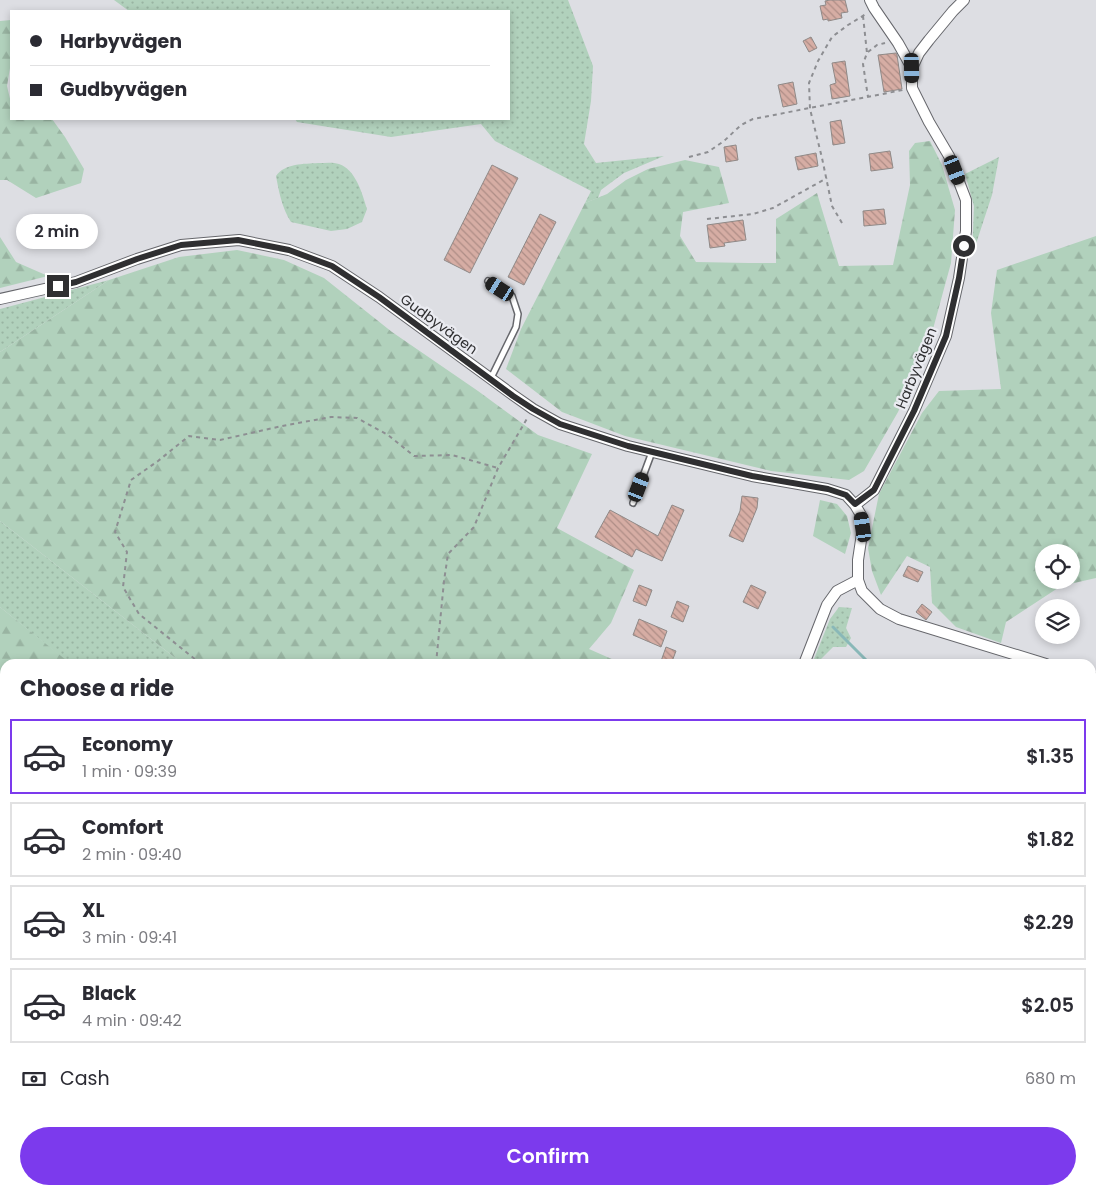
<!DOCTYPE html>
<html lang="en">
<head>
<meta charset="utf-8">
<style>
	body { margin:0; font-family:Poppins,sans-serif; background:#f7f7f7; color:#2b2b33; height:100vh; display:flex; flex-direction:column; font-size:19px; white-space:nowrap }
	* { box-sizing:border-box; margin:0 }
	p { font-size:16px; color:#7c7c81 }
	.icon { flex:none; width:28px; height:28px; fill:none; stroke:currentColor; stroke-width:2; stroke-linecap:round; stroke-linejoin:round }
	.map { position:relative; flex:1; overflow:hidden }
	.panel { position:absolute; left:0px; top:659px; width:1096px; height:536px; display:flex; flex-direction:column; background:#fff; border-radius:15px 15px 0 0; box-shadow:0 2px 8px #0003 }
	.panel>* { flex:none }
	.guide { position:absolute; left:10px; top:10px; width:500px; height:110px; border-radius:0px; box-shadow:0 2px 8px #0003; display:grid; align-content:center; height:110px; padding:0 20px; background:#fff }
	.fabs { position:absolute; left:1035px; top:544px; display:grid; gap:10px }
	.fabs a { display:grid; place-items:center; width:45px; height:45px; border-radius:50%; background:#fff; box-shadow:0 2px 8px #0003; font-size:25px }
	.end { position:absolute; width:22px; height:22px; margin:-11px; border:6px solid #2f2f31; background:#fff; box-shadow:0 0 0 2px #fff }
	.from { border-radius:50% }
	.bubble { position:absolute; height:35px; border-radius:18px; background:#fff; box-shadow:0 2px 8px #0003; font-size:16px; font-weight:600; line-height:35px; text-align:center }
	.car { position:absolute; width:15px; height:30px; margin:-15px -8px; border-radius:6px; box-shadow:0 0 4px 1px #0007; background:linear-gradient(#222 24%,#8ab4d8 0 40%,#222 0 76%,#8ab4d8 0 86%,#222 0) }
	.guide b { display:flex; align-items:center; gap:18px; height:48px; font-size:19px }
	.guide b+b { border-top:1px solid #e1e1e2 }
	.guide i { width:12px; height:12px; background:#2b2b33 }
	ul { padding:0; list-style:none }
	li { display:flex; align-items:center; gap:15px; height:75px; margin:0 10px 8px; padding:0 10px; border:2px solid #e1e1e2; border-radius:0px }
	li div { flex:1 }
	li b { display:block; font-size:19px }
	li em { font-style:normal; font-weight:600 }
	li.current { border-color:#7c3aed }
	li>.icon { width:45px; height:45px; stroke-width:1.5 }
	h2 { padding:0 20px; font-size:22px; line-height:60px }
	.pay { display:flex; align-items:center; gap:12px; height:55px; padding:0 20px; font-size:19px }
	.pay p { margin-inline-start:auto }
	.cta { display:flex; gap:10px; margin-top:auto; padding:10px 20px }
	.cta a { flex:1; height:58px; border-radius:30px; background:#7c3aed; color:#fff; font-size:20px; font-weight:600; line-height:58px; text-align:center }
	.map>svg:first-child { display:block }
	.grass { fill:url(#grass-dots) }
	.forest { fill:url(#forest-firs); fill-rule:evenodd }
	.lines { fill:none; stroke-linecap:round; stroke-linejoin:round }
	.stream { stroke:#89b8b8; stroke-width:3 }
	.building { fill:url(#building-back-hatch); stroke:#8f8987 }
	.lane-casing { stroke:#66676c; stroke-width:8 }
	.street-casing { stroke:#66676c; stroke-width:12 }
	.path { stroke:#8d8e92; stroke-width:2; stroke-dasharray:4 4; stroke-linecap:butt }
	.lane { stroke:#fff; stroke-width:5 }
	.street { stroke:#fff; stroke-width:10 }
	.route { stroke:#2f2f31; stroke-width:6 }
	.labels { text-anchor:middle; stroke-width:4.5; stroke-linejoin:round; paint-order:stroke }
	.street-label { font-size:14px; fill:#2f2f31; stroke:#eaebf1 }
</style>
</head>
<body>
<div class="map">
<svg width="1096" height="1194" viewBox="0 0 1096 1194">
	<defs>
		<pattern id="grass-dots" width="8" height="8" patternUnits="userSpaceOnUse" patternTransform="scale(1.25)"><rect width="8" height="8" fill="#b1d1bc"/><path d="M2 2h.1M6 6h.1" fill="none" stroke="#99b4a2" stroke-width="1.8" stroke-linecap="round"/></pattern>
		<pattern id="forest-firs" width="22" height="20" patternUnits="userSpaceOnUse" patternTransform="scale(1.25)"><rect width="22" height="20" fill="#b1d1bc"/><path d="M5 1l3.5 6h-7zM16 11l3.5 6h-7z" fill="#99b4a2"/></pattern>
		<pattern id="building-back-hatch" width="6" height="6" patternUnits="userSpaceOnUse" patternTransform="scale(1.25)"><rect width="6" height="6" fill="#d6ada4"/><path d="M-1 5l2 2M0 0l6 6M5-1l2 2" fill="none" stroke="#ae8d86"/></pattern>
	</defs>
	<rect width="100%" height="100%" fill="#dddee3"/>
	<path class="grass" d="M114,0H568L593,66L591,101L584,144L596,163L664,156L624,173L601,190L598,198L585,203L591,191L495,141L481,124L391,137L297,122L295,119H509V11H129Z
		M999,157L992,195L972,256L974,206L965,174Z
		M318,163C325,163 333,162 339,164C356,170 362,193 367,209L362,222L347,229L331,231L291,222C282,208 279,192 276,176C285,163 304,164 318,163Z
		M109,280L0,352V309Z
		M0,521L183,664H70L0,607Z
		M839,607L852,608L846,628L851,638L846,647H833L821,659L819,664H812L830,619Z
		M0,972H5V1048H0Z
		M749,1190H820L825,1194H754Z"/>
	<path class="forest" d="M11,20V62L7,86L11,103V119H52L65,137L84,169L81,183L36,198L7,180H0V21Z
		M930,141L942,165L955,210L951,263L930,340L898,412L864,471L849,480L771,471L625,436L562,412L506,369L521,329L585,203L607,194L626,180L648,169L685,160L719,167L729,203L683,212L680,236L696,262L749,263H776V219L817,193L839,266L893,265L910,185L909,151L915,143Z
		M1096,236V578L1061,586L1006,622L1001,643L956,627L932,603L930,567L907,556L881,595L872,571L868,548L879,494L922,413L939,391L1001,389L991,313L997,270ZM1044,552H1071V580H1044Z
		M0,237L16,262L48,276L0,288Z
		M237,250L284,260L324,278L392,332L478,391L538,435L592,454L557,528L634,570L611,623L589,649L623,664H183L0,521V352L109,280L179,257Z
		M820,500L837,504L847,516L851,533L845,554L813,536Z
		M0,607L71,664H5V972H0Z
		M0,1048H5V1131L0,1133Z
		M820,1190H986V1194H825Z"/>
	<g class="lines">
		<path class="stream" d="M833,627L870,664
			M1091,882L1096,886"/>
	</g>
	<path class="building" d="M830,0H845L848,12L841,13L842,18L828,21V19L823,20L820,6L826,5L825,1Z
		M811,37L817,48L809,52L803,41Z
		M896,53L897,55L902,89L884,92L878,55Z
		M845,61L850,96L832,99L830,85L836,83L832,63Z
		M793,82L797,104L783,107L778,85Z
		M841,120L845,143L833,145L830,122Z
		M736,145L738,160L726,162L724,147Z
		M890,151L893,168L871,171L869,154Z
		M816,153L818,166L798,170L795,157Z
		M492,165L518,178L470,273L444,260Z
		M884,209L886,224L864,226L863,211Z
		M540,214L556,222L524,285L508,277Z
		M743,220L746,240L724,243L725,246L710,248L707,225Z
		M742,496L758,498L757,508L743,542L729,536L740,511Z
		M672,505L684,510L662,561L636,549L632,557L595,537L610,510L658,536Z
		M908,566L923,572L918,582L903,576Z
		M639,585L652,590L646,606L633,601Z
		M751,585L766,592L758,609L743,602Z
		M677,601L689,606L683,622L671,617Z
		M922,604L932,612L926,620L916,612Z
		M639,619L667,631L661,647L633,635Z
		M666,647L676,651L671,664H660Z"/>
	<g class="lines">
		<g class="lane-casing">
			<path id="lane" d="M488,281L512,296L518,314L516,327L491,378
				M633,503L652,452"/>
		</g>
		<g class="street-casing">
			<path id="street" d="M870,0L874,8L898,43L912,68
				M0,299L76,282L137,259L181,245L239,240L289,250L332,266L379,297L513,395L533,409L560,424L628,446L752,476L827,489L846,495L855,505L861,515L863,527L858,560V580L862,591L880,609L899,619L1046,664
				M855,505L874,490L914,411L946,336L959,278L966,231V200L949,156L929,122L912,88V68L919,53L929,40L953,11L964,0
				M804,664L827,605L837,591L858,580
				M1091,677L1096,679"/>
		</g>
		<path class="path" d="M863,16L867,53L863,64L868,97
			M868,52L877,45L885,43
			M689,157L708,152L724,141L741,125L753,119L903,90
			M707,219L753,214L773,208L827,178
			M842,223L832,206L822,158L810,109L809,83L818,61L832,37L848,25L866,14
			M201,664L139,614L123,587L127,552L115,532L131,480L158,461L189,436L220,440L282,426L331,417L357,418L388,435L414,456L452,455L498,468
			M436,664L444,581L448,554L474,527L498,468L528,417
			M0,752L5,750
			M0,1023L5,1021
			M706,1194L707,1190"/>
		<use href="#lane" class="lane"/>
		<use href="#street" class="street"/>
	</g>
	<g class="lines">
		<path class="route" d="M58,286L76,282L137,259L181,245L238,240L289,250L332,266L379,297L513,396L533,409L560,424L628,446L752,476L828,489L846,495L855,504L874,490L914,411L946,336L959,278L964,246"/>
	</g>
	<g class="labels">
		<g class="street-label">
			<text transform="translate(439 324) rotate(36)" y="5">Gudbyvägen</text>
			<text transform="translate(916 368) rotate(-68)" y="5">Harbyvägen</text>
		</g>
	</g>
</svg>
<div class="fabs">
<a><svg class="icon" aria-label="locate" viewBox="0 0 24 24"><circle cx="12" cy="12" r="6"/><path d="M12 2v4M12 18v4M2 12h4M18 12h4"/></svg></a>
<a><svg class="icon" aria-label="layers" viewBox="0 0 24 24"><path d="M12 4l9 5-9 5-9-5zM3 14l9 5 9-5"/></svg></a>
</div>
<i class="end from" style="left:964px;top:246px"></i>
<i class="end" style="left:58px;top:286px"></i>
<div class="bubble" style="left:16px;top:214px;width:82px">2 min</div>
<i class="car" style="left:912px;top:68px;rotate:179deg"></i>
<i class="car" style="left:955px;top:170px;rotate:159deg"></i>
<i class="car" style="left:500px;top:289px;rotate:303deg"></i>
<i class="car" style="left:639px;top:487px;rotate:21deg"></i>
<i class="car" style="left:863px;top:527px;rotate:352deg"></i>
<div class="guide">
<b><i class="from"></i>Harbyvägen</b>
<b><i></i>Gudbyvägen</b>
</div>
<section class="panel">
<h2>Choose a ride</h2>
<ul>
<li class="current"><svg class="icon" aria-label="car" viewBox="0 0 24 24"><path d="M5 17H2v-5l4-1 3-4h7l3 4 3 1v5h-3M9 17h6M6 11h13"/><circle cx="7" cy="17" r="2"/><circle cx="17" cy="17" r="2"/></svg><div><b>Economy</b><p>1 min · 09:39</p></div><em>$1.35</em></li>
<li><svg class="icon" aria-label="car" viewBox="0 0 24 24"><path d="M5 17H2v-5l4-1 3-4h7l3 4 3 1v5h-3M9 17h6M6 11h13"/><circle cx="7" cy="17" r="2"/><circle cx="17" cy="17" r="2"/></svg><div><b>Comfort</b><p>2 min · 09:40</p></div><em>$1.82</em></li>
<li><svg class="icon" aria-label="car" viewBox="0 0 24 24"><path d="M5 17H2v-5l4-1 3-4h7l3 4 3 1v5h-3M9 17h6M6 11h13"/><circle cx="7" cy="17" r="2"/><circle cx="17" cy="17" r="2"/></svg><div><b>XL</b><p>3 min · 09:41</p></div><em>$2.29</em></li>
<li><svg class="icon" aria-label="car" viewBox="0 0 24 24"><path d="M5 17H2v-5l4-1 3-4h7l3 4 3 1v5h-3M9 17h6M6 11h13"/><circle cx="7" cy="17" r="2"/><circle cx="17" cy="17" r="2"/></svg><div><b>Black</b><p>4 min · 09:42</p></div><em>$2.05</em></li>
</ul>
<div class="pay"><svg class="icon" aria-label="cash" viewBox="0 0 24 24"><path d="M3 7h18v10H3z"/><circle cx="12" cy="12" r="2"/></svg>Cash<p>680 m</p></div>
<div class="cta"><a>Confirm</a></div>
</section>
</div>
</body>
</html>
